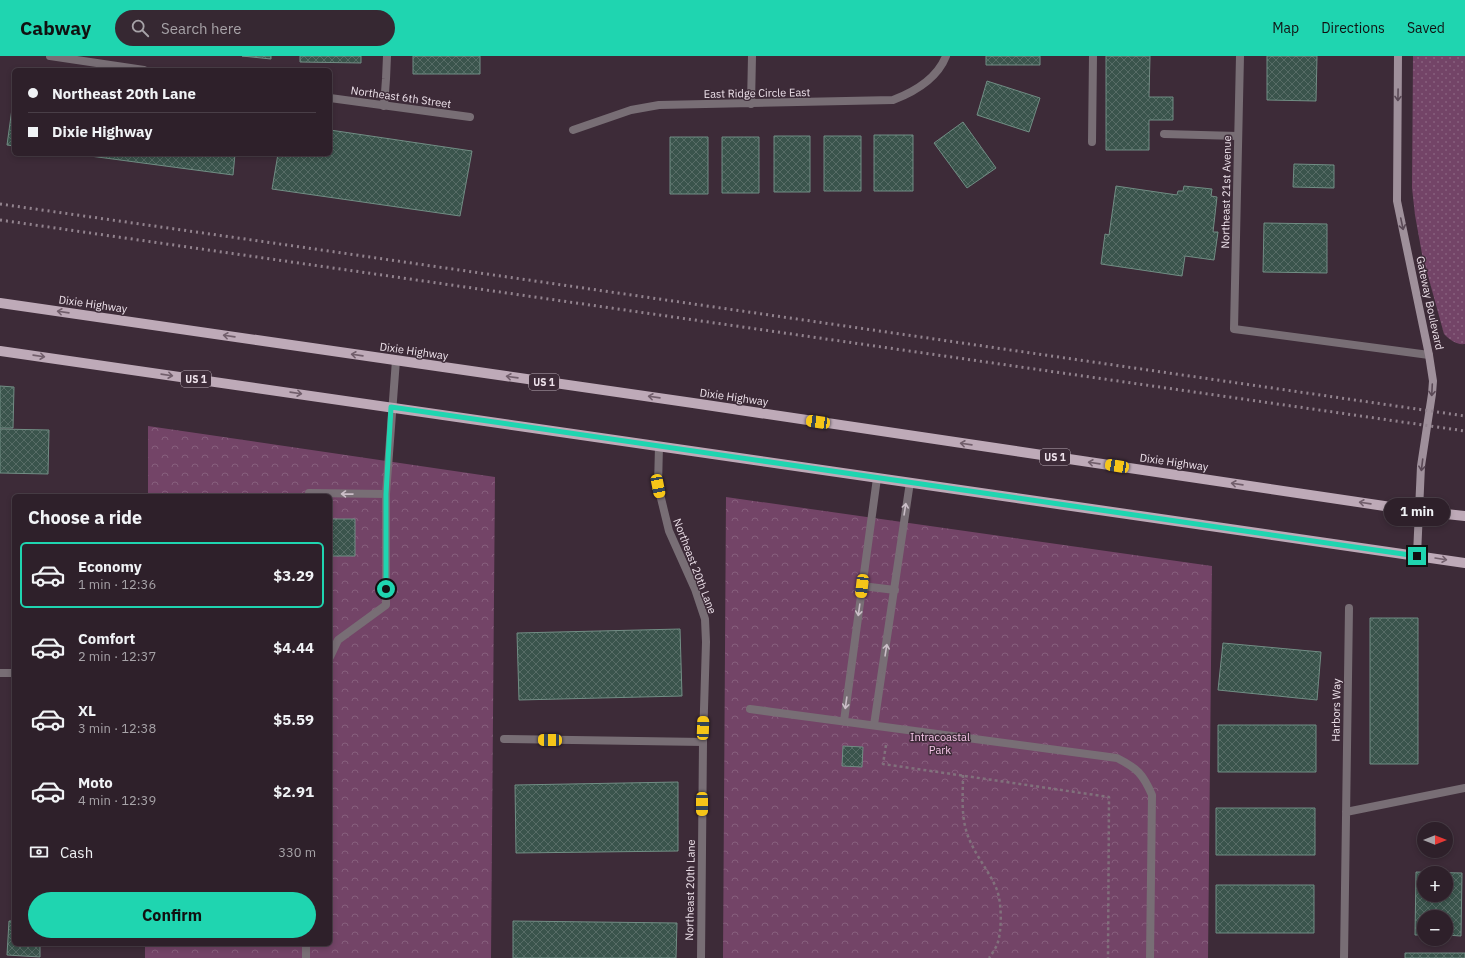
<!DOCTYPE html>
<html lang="en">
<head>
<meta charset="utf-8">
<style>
	body { margin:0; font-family:"IBM Plex Sans",sans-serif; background:#362832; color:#f1f3f6; height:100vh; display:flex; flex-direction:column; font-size:15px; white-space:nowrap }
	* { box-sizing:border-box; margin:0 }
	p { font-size:13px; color:#a7a3a8 }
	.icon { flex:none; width:22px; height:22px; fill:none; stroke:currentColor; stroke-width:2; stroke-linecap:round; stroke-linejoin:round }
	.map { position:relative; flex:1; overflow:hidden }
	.drawer { position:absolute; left:12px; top:438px; width:320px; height:452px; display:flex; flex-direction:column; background:#2e202a; border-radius:6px; box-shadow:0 2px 6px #0003,0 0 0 1px #493e47 }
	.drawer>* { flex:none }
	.guide { position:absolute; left:12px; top:12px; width:320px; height:88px; border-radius:6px; box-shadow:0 2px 6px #0003,0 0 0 1px #493e47; display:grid; align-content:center; height:88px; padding:0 16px; background:#2e202a }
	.needle { width:26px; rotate:90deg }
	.tools { position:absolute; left:1417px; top:766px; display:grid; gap:8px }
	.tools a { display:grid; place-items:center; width:36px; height:36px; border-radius:50%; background:#2e202a; box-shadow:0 2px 6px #0003,0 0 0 1px #493e47; font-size:20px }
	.end { position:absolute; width:18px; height:18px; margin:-9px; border:5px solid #1fd5b0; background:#111; box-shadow:0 0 0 2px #111 }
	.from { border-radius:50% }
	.bubble { position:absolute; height:28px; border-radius:14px; background:#2e202a; box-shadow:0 2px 6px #0003,0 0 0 1px #493e47; font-size:13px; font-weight:700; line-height:28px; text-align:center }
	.car { position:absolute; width:12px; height:24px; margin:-12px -6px; border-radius:5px; box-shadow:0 0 3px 1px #0007; background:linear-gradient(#f5c518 24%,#345 0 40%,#f5c518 0 76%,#345 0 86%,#f5c518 0) }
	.guide b { display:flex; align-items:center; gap:14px; height:38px; font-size:15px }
	.guide b+b { border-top:1px solid #493e47 }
	.guide i { width:10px; height:10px; background:#f1f3f6 }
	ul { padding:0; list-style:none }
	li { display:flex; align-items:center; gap:12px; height:66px; margin:0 8px 6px; padding:0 8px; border:2px solid transparent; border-radius:6px }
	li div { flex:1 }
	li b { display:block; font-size:15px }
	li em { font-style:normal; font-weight:700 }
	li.current { border-color:#1fd5b0 }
	li>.icon { width:36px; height:36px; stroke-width:1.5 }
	h2 { padding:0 16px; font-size:18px; line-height:48px }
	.pay { display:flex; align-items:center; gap:10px; height:44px; padding:0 16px; font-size:15px }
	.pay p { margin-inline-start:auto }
	.button { display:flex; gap:8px; margin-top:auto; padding:8px 16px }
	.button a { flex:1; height:46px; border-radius:24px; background:#1fd5b0; color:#111; font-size:16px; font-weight:700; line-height:46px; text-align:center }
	header { display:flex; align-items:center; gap:24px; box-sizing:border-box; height:56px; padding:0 20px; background:#1fd5b0; color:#111 }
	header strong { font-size:19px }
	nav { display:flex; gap:22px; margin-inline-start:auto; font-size:14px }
	.search { width:280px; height:36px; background:#362832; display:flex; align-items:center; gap:10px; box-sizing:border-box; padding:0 14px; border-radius:22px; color:#a7a3a8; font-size:15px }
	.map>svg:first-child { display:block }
	.grass { fill:url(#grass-dots) }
	.park { fill:url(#park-crowns) }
	.building { fill:url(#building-cross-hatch); stroke:#718d84; fill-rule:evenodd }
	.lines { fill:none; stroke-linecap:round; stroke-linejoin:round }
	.path { stroke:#81717c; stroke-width:2.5; stroke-dasharray:3 3; stroke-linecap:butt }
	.lane { stroke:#786e75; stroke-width:8 }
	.street { stroke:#786e75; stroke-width:8 }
	.secondary { stroke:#9f909b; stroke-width:8 }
	.primary { stroke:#beaab8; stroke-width:10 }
	.rail { stroke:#92838e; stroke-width:3; stroke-dasharray:2 4; stroke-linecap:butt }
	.oneway { stroke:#5a4956 }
	.oneway2 { stroke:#715e6b }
	.oneway3 { stroke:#cbbfc8 }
	.route { stroke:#1fd5b0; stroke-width:5 }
	.labels { text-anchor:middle; stroke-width:3; stroke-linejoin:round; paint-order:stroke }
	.shield { fill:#3d2b38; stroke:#b9abb5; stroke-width:1 }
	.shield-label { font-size:10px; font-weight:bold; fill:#eee2eb }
	.street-label { font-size:11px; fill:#eee2eb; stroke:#3d2b38 }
	.park-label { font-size:11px; fill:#f6c6e8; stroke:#3d2b38 }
</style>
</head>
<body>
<header>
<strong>Cabway</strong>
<div class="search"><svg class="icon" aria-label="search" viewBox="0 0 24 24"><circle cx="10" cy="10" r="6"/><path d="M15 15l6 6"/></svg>Search here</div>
<nav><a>Map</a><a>Directions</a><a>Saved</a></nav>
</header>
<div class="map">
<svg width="1465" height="902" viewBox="0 0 1465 902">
	<defs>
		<pattern id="grass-dots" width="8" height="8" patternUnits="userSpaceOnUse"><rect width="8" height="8" fill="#734467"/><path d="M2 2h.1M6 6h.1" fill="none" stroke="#875f7d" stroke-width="1.8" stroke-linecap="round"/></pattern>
		<pattern id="park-crowns" width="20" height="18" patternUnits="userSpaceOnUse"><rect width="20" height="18" fill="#734467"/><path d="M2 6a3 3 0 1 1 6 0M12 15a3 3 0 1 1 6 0" fill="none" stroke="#875f7d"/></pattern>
		<pattern id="building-cross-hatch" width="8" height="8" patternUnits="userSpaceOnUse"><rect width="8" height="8" fill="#3a544c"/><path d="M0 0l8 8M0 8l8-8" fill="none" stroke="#576c66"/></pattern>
	</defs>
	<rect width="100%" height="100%" fill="#3d2b38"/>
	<path class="grass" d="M1413,0H1465V288C1456,289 1450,284 1444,278L1422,198L1415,159L1412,132Z"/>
	<path class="park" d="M148,370L495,421L491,902H145V888H330V440H148Z
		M726,441L1212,510L1208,902H723Z"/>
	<path class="building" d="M242,0H271V3Z
		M300,0H361V7L300,6Z
		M413,0H480V18H413Z
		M986,0H1040V9H986Z
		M1106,0H1150L1149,41H1173V64H1149V94H1106Z
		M1267,0H1317L1316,45L1267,44Z
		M987,25L1040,42L1029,76L977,59Z
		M14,38V90L7,89Z
		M963,66L996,112L967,132L934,87Z
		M330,74L472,95L460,160L272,133L278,98H330Z
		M874,79H913V135H874Z
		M774,80H810V136H774Z
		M824,80H861V135H824Z
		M670,81H708V138H670Z
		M722,81H759V137H722Z
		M75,98H235L233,119Z
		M1294,108L1334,109V132L1293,131Z
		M1116,130L1177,139L1178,135H1183L1184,130L1212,133L1211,140L1217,141L1213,176H1218L1214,204L1185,200L1182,220L1101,208L1105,178L1109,179Z
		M1264,167L1327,168V217L1263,216Z
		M0,330L14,331L13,372H0Z
		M0,373L49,374L48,418L0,417Z
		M330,463H355V500H330Z
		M1370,562H1418V708H1370Z
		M680,573L682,640L519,644L517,577Z
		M1223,587L1321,596L1317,644L1218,634Z
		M1218,669H1316V716H1218Z
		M843,690L863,691L862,711L842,710Z
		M678,726V795L516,797L515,729Z
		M1216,752H1315V799H1216Z
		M1416,816L1462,817L1461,880L1446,879V861H1424V879H1415ZM1424,817H1446V839H1424Z
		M1216,829H1314V877H1216Z
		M9,865H14V888H40V901L7,899Z
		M513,865L677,867L676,902H513Z
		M1405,897H1465V902H1405Z"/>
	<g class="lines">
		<path class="path" d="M886,689L883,708L1109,741L1108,902
			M963,719C963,737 961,756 966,774C972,796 989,814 997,834C1002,848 1002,875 997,889C995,893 992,898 989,902"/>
		<path class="lane" d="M1164,78L1238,80
			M1092,86L1093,0
			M309,437L386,438
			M862,530L895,534
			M0,617H14
			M750,653L1117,702C1137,712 1143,718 1152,739L1150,902
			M844,665L877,422
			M874,669L910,426
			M504,683L703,686"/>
		<path class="street" d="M50,0L144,14
			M1240,0L1234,273L1429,299
			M330,42L470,61
			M751,48L752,0
			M384,50L386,23L387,0
			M573,74L631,54L659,49L893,44C914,36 937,23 946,0
			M659,390L658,430L669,475L695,533L705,563L706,586L703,686L701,902
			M330,601L338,584L386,549V438L396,304
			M1346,756L1465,732
			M306,902V888
			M1344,902L1349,552"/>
		<path class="secondary" d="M1398,0L1397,145L1429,299L1433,325L1432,338L1421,410L1417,499"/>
		<path class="primary" d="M0,247L693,347L1418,455L1465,460
			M0,295L1465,507"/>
		<path class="rail" d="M0,148L294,190L1465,360
			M0,164L1465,375"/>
	</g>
	<defs><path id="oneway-shaft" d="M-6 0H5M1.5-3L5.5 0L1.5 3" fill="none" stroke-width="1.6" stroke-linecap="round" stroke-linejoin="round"/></defs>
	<g class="oneway">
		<use href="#oneway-shaft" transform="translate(1398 39) rotate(91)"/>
		<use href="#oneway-shaft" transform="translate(1402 168) rotate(78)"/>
		<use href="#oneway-shaft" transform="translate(1432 334) rotate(93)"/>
		<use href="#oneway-shaft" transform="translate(1422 409) rotate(97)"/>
	</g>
	<g class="oneway2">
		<use href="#oneway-shaft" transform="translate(63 256) rotate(-172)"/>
		<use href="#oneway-shaft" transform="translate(229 280) rotate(-172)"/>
		<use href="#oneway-shaft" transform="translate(357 299) rotate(-172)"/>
		<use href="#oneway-shaft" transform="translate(39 300) rotate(8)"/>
		<use href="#oneway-shaft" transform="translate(167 319) rotate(8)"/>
		<use href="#oneway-shaft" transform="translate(512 321) rotate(-172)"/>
		<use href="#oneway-shaft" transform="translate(296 337) rotate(8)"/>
		<use href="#oneway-shaft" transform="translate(654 341) rotate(-172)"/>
		<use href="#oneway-shaft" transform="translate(966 388) rotate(-172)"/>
		<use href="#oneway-shaft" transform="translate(1094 407) rotate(-172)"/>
		<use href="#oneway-shaft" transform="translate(1237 428) rotate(-172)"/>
		<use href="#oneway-shaft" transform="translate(1365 447) rotate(-172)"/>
		<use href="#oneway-shaft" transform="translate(1441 503) rotate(9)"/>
	</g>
	<g class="oneway3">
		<use href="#oneway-shaft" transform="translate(347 438) rotate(-179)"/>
		<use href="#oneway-shaft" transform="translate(905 453) rotate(-81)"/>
		<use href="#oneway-shaft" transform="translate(859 554) rotate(98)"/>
		<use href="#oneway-shaft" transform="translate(886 594) rotate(-81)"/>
		<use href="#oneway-shaft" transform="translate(846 647) rotate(98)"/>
	</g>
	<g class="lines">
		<path class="route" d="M386,533V438L391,351L1417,500"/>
	</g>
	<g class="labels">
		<g class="shield">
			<rect x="181" y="315" width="30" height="16" rx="3"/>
			<rect x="529" y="318" width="30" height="16" rx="3"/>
			<rect x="1040" y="393" width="30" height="16" rx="3"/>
		</g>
		<g class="shield-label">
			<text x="196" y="327">US 1</text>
			<text x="544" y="330">US 1</text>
			<text x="1055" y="405">US 1</text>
		</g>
		<g class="street-label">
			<text transform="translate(757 37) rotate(-1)" y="4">East Ridge Circle East</text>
			<text transform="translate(401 41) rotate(8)" y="4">Northeast 6th Street</text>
			<text transform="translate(1226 136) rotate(-89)" y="4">Northeast 21st Avenue</text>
			<text transform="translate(1430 247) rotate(78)" y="4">Gateway Boulevard</text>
			<text transform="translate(93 248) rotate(8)" y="4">Dixie Highway</text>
			<text transform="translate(414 295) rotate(8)" y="4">Dixie Highway</text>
			<text transform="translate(734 341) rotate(8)" y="4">Dixie Highway</text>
			<text transform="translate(1174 406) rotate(8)" y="4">Dixie Highway</text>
			<text transform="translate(695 510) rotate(69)" y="4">Northeast 20th Lane</text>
			<text transform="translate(1336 654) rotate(-89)" y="4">Harbors Way</text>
			<text transform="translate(690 834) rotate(-89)" y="4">Northeast 20th Lane</text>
		</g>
		<g class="park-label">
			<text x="940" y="685">Intracoastal<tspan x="940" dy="13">Park</tspan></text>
		</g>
	</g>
</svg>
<div class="tools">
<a><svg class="needle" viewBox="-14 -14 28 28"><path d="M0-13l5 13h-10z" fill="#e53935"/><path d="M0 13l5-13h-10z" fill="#a7a3a8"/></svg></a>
<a>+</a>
<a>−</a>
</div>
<i class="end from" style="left:386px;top:533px"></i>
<i class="end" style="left:1417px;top:500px"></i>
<div class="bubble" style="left:1384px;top:442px;width:66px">1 min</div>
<i class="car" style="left:818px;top:366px;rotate:278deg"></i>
<i class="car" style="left:1117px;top:410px;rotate:279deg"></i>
<i class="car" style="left:658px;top:430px;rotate:169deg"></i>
<i class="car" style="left:862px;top:530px;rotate:187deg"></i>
<i class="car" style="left:703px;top:672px;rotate:2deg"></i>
<i class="car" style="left:550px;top:684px;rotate:271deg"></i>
<i class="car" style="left:702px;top:748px;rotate:180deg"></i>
<div class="guide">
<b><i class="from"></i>Northeast 20th Lane</b>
<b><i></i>Dixie Highway</b>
</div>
<section class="drawer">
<h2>Choose a ride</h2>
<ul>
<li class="current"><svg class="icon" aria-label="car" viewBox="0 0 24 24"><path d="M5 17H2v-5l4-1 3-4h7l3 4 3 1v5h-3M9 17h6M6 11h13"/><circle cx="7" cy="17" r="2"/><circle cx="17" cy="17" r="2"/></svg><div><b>Economy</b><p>1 min · 12:36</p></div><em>$3.29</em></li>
<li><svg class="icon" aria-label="car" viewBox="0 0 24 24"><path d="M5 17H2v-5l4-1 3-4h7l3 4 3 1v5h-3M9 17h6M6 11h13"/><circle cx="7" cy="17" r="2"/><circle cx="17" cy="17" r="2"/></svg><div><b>Comfort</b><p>2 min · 12:37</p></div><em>$4.44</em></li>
<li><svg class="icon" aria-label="car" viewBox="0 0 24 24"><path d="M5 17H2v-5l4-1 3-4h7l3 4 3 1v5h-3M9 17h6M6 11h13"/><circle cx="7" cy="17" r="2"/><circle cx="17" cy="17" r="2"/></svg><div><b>XL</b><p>3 min · 12:38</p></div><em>$5.59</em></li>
<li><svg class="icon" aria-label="car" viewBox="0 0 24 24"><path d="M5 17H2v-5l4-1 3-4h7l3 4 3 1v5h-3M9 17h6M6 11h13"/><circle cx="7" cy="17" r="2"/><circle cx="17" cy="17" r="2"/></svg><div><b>Moto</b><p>4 min · 12:39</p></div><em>$2.91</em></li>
</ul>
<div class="pay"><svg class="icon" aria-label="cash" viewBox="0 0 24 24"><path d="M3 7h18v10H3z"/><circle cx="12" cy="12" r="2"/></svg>Cash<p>330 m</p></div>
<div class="button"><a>Confirm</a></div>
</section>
</div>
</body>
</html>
